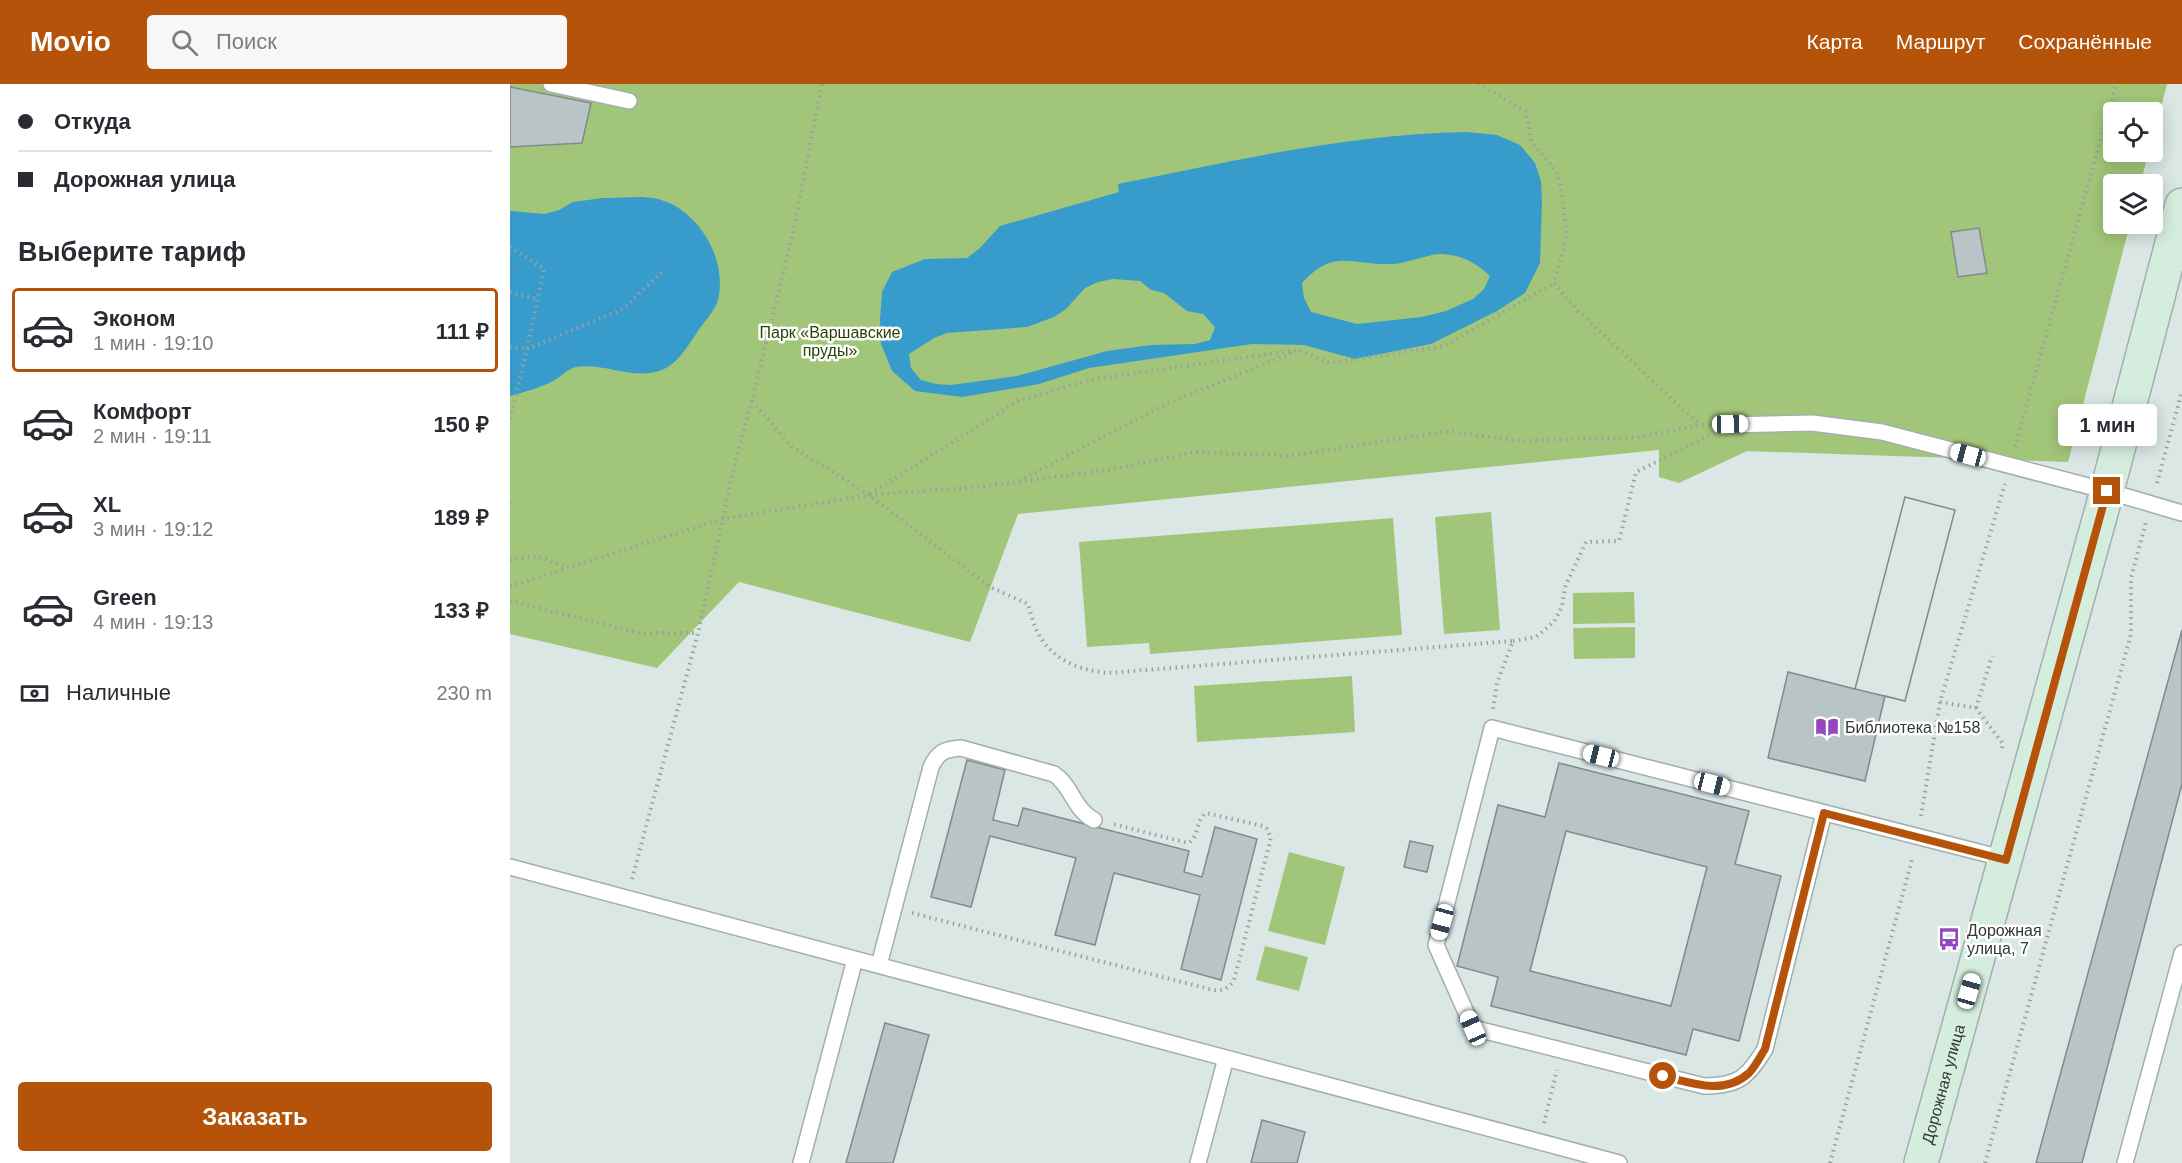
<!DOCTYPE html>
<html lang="ru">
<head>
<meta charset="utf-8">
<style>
	body { margin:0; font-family:Arial,sans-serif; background:#f7f7f7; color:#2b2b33; height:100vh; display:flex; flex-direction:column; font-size:22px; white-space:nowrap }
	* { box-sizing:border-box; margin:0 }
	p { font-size:20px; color:#7c7c81 }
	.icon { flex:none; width:33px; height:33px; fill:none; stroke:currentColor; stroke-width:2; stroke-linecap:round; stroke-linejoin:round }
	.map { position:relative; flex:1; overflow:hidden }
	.drawer { display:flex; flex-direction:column; background:#fff; width:510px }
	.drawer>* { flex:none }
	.hud { display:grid; align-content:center; height:132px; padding:0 18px; background:#fff }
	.buttons { position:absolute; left:1593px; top:18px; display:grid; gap:12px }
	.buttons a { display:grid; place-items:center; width:60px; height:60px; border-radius:6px; background:#fff; box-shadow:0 3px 15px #0003; font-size:30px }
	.end { position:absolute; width:27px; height:27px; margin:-14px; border:8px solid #b45309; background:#fff; box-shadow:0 0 0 3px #fff }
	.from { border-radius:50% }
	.bubble { position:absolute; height:42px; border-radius:6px; background:#fff; box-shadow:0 3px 15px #0003; font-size:20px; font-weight:800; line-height:42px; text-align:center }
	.car { position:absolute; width:18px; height:36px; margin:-18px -9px; border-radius:8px; box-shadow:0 0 4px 2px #0007; background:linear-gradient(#fff 24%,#345 0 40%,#fff 0 76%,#345 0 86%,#fff 0) }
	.hud b { display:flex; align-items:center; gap:21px; height:57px; font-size:22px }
	.hud b+b { border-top:2px solid #e1e1e2 }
	.hud i { width:15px; height:15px; background:#2b2b33 }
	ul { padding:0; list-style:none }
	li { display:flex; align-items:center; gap:18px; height:84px; margin:0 12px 9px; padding:0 6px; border:3px solid transparent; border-radius:6px }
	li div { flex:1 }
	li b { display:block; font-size:22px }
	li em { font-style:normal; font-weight:800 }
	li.selected { border-color:#b45309 }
	li>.icon { width:54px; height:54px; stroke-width:1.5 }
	h2 { padding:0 18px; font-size:27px; line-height:72px }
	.pay { display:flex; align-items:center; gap:15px; height:66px; padding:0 18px; font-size:22px }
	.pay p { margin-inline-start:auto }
	.action { display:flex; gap:12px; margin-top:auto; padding:12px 18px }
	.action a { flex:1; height:69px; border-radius:6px; background:#b45309; color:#fff; font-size:24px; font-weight:800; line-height:69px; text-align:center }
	header { display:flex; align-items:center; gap:36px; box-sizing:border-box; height:84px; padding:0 30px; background:#b45309; color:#fff }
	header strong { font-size:28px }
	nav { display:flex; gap:33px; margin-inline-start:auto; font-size:21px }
	.search { width:420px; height:54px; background:#f7f7f7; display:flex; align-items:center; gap:15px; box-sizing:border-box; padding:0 21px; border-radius:6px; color:#7c7c81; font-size:22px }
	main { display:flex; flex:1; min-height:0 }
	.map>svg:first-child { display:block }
	.green { fill:#a2c679 }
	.water { fill:#379bcb; fill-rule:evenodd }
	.building { fill:#b8c4c6; stroke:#7f8b8d; stroke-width:1.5; fill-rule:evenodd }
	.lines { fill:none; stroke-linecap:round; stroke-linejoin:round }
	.lane-casing { stroke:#a3afac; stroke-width:18 }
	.secondary-casing { stroke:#a3afac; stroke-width:36 }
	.path { stroke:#97a19f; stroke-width:4; stroke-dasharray:1.5 4.5; stroke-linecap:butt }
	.lane { stroke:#fff; stroke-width:15 }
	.secondary { stroke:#d5edde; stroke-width:33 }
	.route { stroke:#b45309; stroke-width:8 }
	.labels { text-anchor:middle; stroke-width:5; stroke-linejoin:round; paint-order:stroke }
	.park-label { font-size:16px; fill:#2a4105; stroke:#fff }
	.poi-label { font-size:16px; fill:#333837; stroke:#fff; text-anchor:start }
	.street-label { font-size:16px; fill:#333837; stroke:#fff }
</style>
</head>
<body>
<header>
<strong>Movio</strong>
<div class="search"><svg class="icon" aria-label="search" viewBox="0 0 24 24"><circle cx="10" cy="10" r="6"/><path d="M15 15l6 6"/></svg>Поиск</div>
<nav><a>Карта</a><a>Маршрут</a><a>Сохранённые</a></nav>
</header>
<main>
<section class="drawer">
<div class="hud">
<b><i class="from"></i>Откуда</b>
<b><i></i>Дорожная улица</b>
</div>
<h2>Выберите тариф</h2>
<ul>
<li class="selected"><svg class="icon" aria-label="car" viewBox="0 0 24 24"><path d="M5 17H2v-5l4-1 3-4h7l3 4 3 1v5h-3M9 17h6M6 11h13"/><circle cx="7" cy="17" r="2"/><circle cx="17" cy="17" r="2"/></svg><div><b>Эконом</b><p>1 мин · 19:10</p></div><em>111 ₽</em></li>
<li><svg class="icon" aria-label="car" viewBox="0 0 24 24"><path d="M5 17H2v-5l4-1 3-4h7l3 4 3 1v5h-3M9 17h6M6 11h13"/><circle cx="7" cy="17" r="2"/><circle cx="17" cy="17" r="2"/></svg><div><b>Комфорт</b><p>2 мин · 19:11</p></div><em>150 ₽</em></li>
<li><svg class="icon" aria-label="car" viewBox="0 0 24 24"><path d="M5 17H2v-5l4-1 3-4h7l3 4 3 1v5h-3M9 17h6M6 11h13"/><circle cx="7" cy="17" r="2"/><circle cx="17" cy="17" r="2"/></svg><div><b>XL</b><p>3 мин · 19:12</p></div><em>189 ₽</em></li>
<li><svg class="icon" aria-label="car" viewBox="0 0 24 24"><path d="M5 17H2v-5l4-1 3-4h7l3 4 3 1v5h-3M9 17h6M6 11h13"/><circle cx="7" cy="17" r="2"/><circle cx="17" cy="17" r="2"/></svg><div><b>Green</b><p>4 мин · 19:13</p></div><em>133 ₽</em></li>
</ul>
<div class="pay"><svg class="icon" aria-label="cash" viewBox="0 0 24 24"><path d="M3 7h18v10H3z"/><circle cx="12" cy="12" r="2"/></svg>Наличные<p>230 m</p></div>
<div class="action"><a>Заказать</a></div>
</section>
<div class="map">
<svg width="1672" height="1079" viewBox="0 0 1672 1079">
	<rect width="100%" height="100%" fill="#dae7e4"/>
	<path class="green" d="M0,0H1657L1643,54L1642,28H1604V68H1639L1630,100H1604V140H1620L1558,378L1237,367L1169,399L1149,393V366L508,430L460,558L229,498L147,584L0,550Z
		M981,428L990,546L934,550L925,433Z
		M883,434L892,551L640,570L639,559L577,563L569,458Z
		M1124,508L1125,539L1063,540V509Z
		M1125,543V574L1064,575L1063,544Z
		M842,592L845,648L687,658L684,602Z
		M779,768L835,783L815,861L758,847Z
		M755,862L798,873L789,907L746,896Z"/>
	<path class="water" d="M957,48L987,51L1010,61L1025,79L1031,97L1032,118L1030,179L1015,209L987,227L921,260L845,275L794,261L742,260L579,284L529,300L452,313L405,307L382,287L371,260L370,236L372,208L382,188L415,175L457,174L470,164L490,142L609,108L608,100C723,77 839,50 957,48ZM927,170C950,170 964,177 980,192L974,205L963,215L936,227L912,233L847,240L801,228L794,214L792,199C825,163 841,182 882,180C893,180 915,172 927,170ZM603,195L630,197L641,206L654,209L677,227L693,230L705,243L700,256L685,260L641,261L597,267L507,292L441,301L426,300L411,296L401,284L399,270L424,254L437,249L517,243L544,233L556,225L575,204L588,198Z
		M93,114C111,114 131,111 148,115C188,125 218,175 208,216C205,227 192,240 186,250C177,263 167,280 152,286C123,297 95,278 66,283C57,285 51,293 43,297C30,304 14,308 0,312V127L35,130L49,126L63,118Z"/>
	<path class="building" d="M0,3L81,19L72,59L0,63Z
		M1469,144L1477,189L1448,193L1441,148Z
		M1395,413L1445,426L1395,617L1345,605Z
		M1395,413L1445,426L1395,617L1375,612L1355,697L1258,674L1278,588L1345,605Z
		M1672,546V700L1572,1079H1526Z
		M457,676L495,686L483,736L508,742L513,724L679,767L674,788L692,793L705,743L747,755L711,896L671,885L690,811L604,789L585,861L545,851L566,774L480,752L461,823L421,813Z
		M1049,679L1239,727L1225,780L1271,792L1229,957L1183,945L1176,971L981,922L988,893L947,882L988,721L1035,733ZM1056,747L1197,783L1161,922L1020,887Z
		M900,757L923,762L917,788L894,783Z
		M375,939L419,951L383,1079H336Z
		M752,1036L795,1048L787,1079H741Z"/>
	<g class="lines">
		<g class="lane-casing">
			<path id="lane" d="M41,0L119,17
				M1220,341L1302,339L1372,348L1597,407L1672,429
				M1314,729L1255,965C1237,994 1228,1002 1194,1002L963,944L926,861L982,644L1496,775
				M0,783L1109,1079
				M369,881L421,683C428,668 435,665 451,664L544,690C562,702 564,726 584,736
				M291,1079L345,875
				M688,1079L716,974
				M1615,1079L1672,869"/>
		</g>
		<g class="secondary-casing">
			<g id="secondary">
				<path id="s1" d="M1411,1079L1597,407L1672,121"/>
			</g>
		</g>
		<path class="path" d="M968,0L1016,27L1021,57L1047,88L1051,104L1057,151L1044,199L1068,227L1190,341
			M0,163L34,185L17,265L0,263
			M0,208L28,215
			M242,317L281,362L359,411L480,503L518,520C521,530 524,542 529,551C544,577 570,586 598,589L1003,557L987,599L983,625
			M0,335L17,265L113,225L155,185
			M1505,363L1606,0
			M509,397L656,320L782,269
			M1647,399L1672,307
			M360,410L508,317L584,295L788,266L820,279L934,262L1044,199
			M0,418H1
			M0,476L27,472L57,483
			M0,502L212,435L359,411L468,403L507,398L603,385L686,368L781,372L939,347L1008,357L1128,353L1191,341H1202
			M0,517L129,549H188
			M1003,557L1026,553L1044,538L1052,523L1055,503L1076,458L1109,457L1126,388L1203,350
			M1430,618L1466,624L1493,660L1492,664
			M1466,624L1482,572
			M1411,732L1430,618L1495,400
			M122,795L188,549L226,374L242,317L283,149L312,0
			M402,829L703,906C713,907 718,905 724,896L761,754L757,745L753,742L696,729C685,737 690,752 678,759L603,740
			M1034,1039L1047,986
			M1320,1079L1403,772
			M1475,1079L1621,550V494L1636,438"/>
		<use href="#lane" class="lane"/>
		<use href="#secondary" class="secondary"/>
	</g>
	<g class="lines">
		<path class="route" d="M1153,992C1181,999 1214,1012 1239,989C1245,983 1250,973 1255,965L1314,729L1496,776L1597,407"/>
	</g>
	<defs>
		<g id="library-bare" transform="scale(1.8)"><path d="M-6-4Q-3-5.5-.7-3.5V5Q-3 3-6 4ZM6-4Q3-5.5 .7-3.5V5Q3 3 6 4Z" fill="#9349bb" stroke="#fff" stroke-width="2.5" paint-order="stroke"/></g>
		<g id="bus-bare" transform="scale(1.8)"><path d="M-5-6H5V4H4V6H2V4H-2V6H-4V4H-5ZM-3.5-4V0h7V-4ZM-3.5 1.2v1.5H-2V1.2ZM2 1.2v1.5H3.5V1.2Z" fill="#9349bb" stroke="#fff" stroke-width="2.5" paint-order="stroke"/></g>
	</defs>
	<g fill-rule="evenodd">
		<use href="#library-bare" x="1317" y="643"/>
		<use href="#bus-bare" x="1439" y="855"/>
	</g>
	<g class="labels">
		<g class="park-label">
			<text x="320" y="254">Парк «Варшавские<tspan x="320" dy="18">пруды»</tspan></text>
		</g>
		<g class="poi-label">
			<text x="1335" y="649">Библиотека №158</text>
			<text x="1457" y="852">Дорожная<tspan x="1457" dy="18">улица, 7</tspan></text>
		</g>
		<g class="street-label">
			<text dy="6" stroke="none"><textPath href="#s1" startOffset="82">Дорожная улица</textPath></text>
		</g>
	</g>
</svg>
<div class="buttons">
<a><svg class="icon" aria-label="locate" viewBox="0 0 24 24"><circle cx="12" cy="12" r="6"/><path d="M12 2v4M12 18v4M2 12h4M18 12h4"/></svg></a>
<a><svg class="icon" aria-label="layers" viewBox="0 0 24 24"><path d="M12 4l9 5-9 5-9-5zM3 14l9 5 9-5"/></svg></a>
</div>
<i class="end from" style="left:1153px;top:992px"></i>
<i class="end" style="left:1597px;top:407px"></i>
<div class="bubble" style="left:1548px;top:320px;width:99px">1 мин</div>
<i class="car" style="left:1220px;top:340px;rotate:89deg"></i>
<i class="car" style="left:1458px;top:371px;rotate:285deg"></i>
<i class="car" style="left:1091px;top:672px;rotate:284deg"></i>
<i class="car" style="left:1202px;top:700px;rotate:104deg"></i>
<i class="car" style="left:932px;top:838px;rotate:195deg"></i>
<i class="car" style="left:1459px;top:907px;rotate:16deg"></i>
<i class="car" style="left:963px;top:944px;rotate:336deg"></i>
</div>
</main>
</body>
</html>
